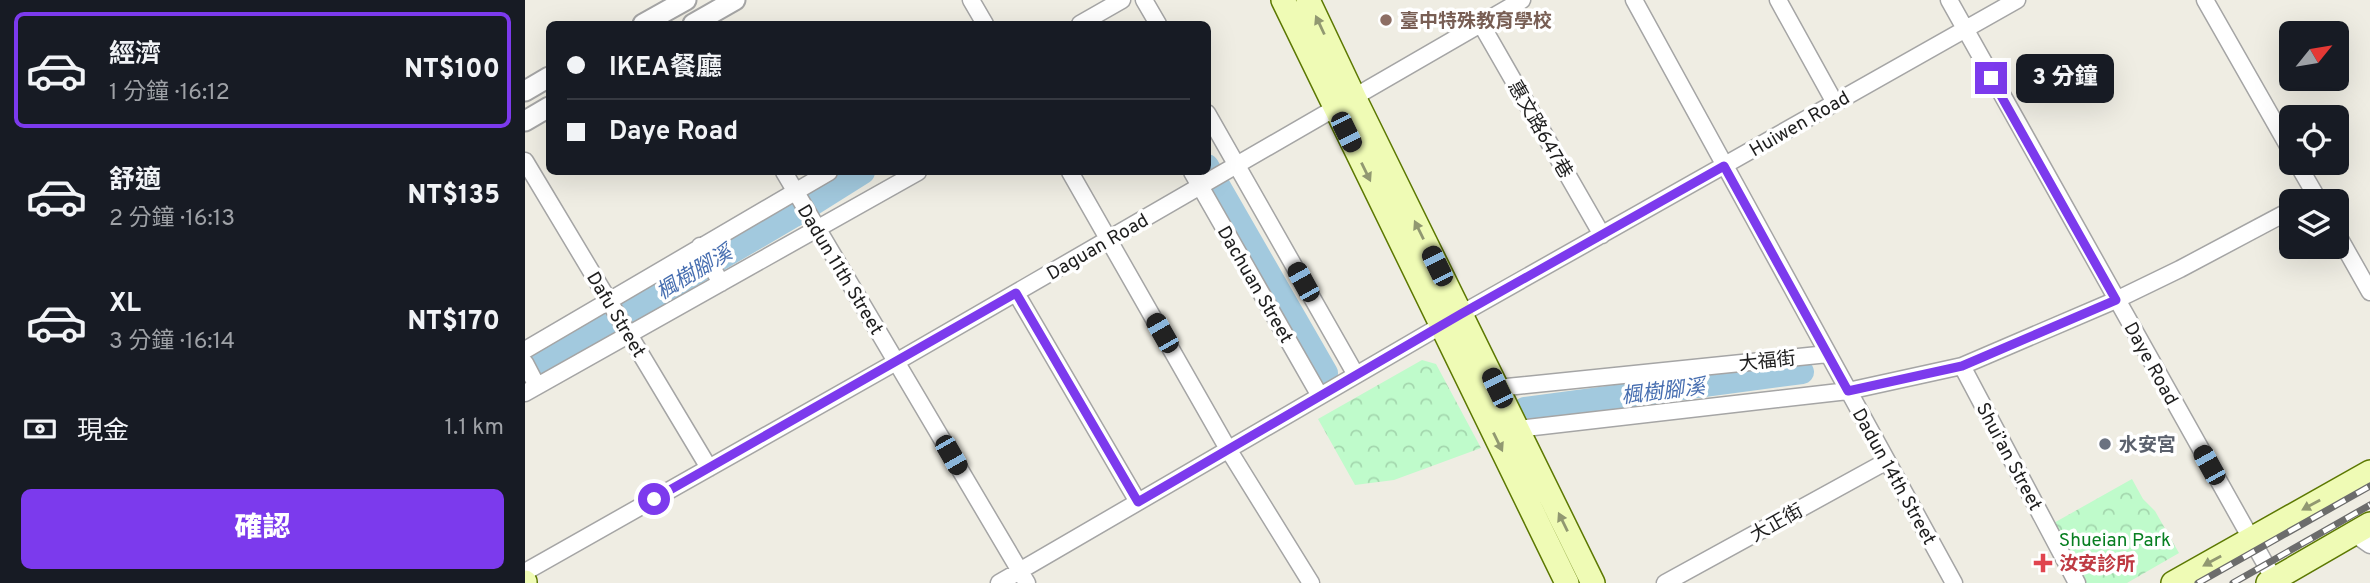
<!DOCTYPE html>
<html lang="zh-TW">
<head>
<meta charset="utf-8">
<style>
	body { margin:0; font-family:Overpass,"Noto Sans TC",sans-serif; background:#20242c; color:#f1f3f6; height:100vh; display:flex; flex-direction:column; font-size:26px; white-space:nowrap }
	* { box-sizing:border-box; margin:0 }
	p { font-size:23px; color:#9ea1a6 }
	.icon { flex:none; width:38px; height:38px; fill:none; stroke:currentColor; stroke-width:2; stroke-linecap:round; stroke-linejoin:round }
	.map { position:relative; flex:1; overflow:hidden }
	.side { display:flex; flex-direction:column; background:#171b24; width:525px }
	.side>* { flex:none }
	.banner { position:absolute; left:21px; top:21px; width:665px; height:154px; border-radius:10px; box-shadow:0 7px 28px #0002; display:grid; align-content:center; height:154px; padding:0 21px; background:#171b24 }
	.needle { width:46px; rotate:60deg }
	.fabs { position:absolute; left:1754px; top:21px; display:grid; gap:14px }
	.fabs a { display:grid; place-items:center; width:70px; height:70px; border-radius:10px; background:#171b24; box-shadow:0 7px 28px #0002; font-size:35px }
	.end { position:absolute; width:32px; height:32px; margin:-16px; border:9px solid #7c3aed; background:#fff; box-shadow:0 0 0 4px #fff }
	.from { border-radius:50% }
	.bubble { position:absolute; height:49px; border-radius:10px; background:#171b24; box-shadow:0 7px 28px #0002; font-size:23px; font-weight:800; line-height:49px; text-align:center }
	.car { position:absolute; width:21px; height:42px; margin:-21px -10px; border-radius:9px; box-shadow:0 0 5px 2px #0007; background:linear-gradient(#222 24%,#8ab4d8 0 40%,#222 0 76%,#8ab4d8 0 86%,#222 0) }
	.banner b { display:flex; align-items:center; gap:24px; height:66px; font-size:26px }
	.banner b+b { border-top:2px solid #363941 }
	.banner i { width:18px; height:18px; background:#f1f3f6 }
	ul { padding:12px 0 0; list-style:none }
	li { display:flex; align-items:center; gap:21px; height:116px; margin:0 14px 10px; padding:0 7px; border:4px solid transparent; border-radius:10px }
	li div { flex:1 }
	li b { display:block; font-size:26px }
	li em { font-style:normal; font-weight:800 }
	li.selected { border-color:#7c3aed }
	li>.icon { width:63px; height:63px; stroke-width:1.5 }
	.pay { display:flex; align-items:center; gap:18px; height:77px; padding:0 21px; font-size:26px }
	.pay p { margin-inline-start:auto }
	.action { display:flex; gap:14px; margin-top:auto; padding:14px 21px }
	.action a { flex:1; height:80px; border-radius:10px; background:#7c3aed; color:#fff; font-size:28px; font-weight:800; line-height:80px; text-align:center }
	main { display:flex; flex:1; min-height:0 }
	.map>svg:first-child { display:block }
	.park { fill:url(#park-crowns) }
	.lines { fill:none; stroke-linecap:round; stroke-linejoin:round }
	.river { stroke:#a2c9de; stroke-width:24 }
	.minor-casing { stroke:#a5a5a5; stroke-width:19 }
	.tertiary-casing { stroke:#a5a5a5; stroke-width:23 }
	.secondary-casing { stroke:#5c7802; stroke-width:26 }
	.minor { stroke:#fff; stroke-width:16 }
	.tertiary { stroke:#fff; stroke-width:19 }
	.secondary { stroke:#effbb5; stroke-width:23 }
	.rail-casing { stroke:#6c6c6c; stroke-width:7 }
	.rail { stroke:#fff; stroke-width:4.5; stroke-dasharray:13; stroke-linecap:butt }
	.oneway { fill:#919871 }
	.route { stroke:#7c3aed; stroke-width:9 }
	.education-dot { fill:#8d6e63; stroke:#fff; stroke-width:2.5 }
	.worship-dot { fill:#6b7280; stroke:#fff; stroke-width:2.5 }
	.health-dot { fill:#e0444e; stroke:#fff; stroke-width:2.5 }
	.labels { text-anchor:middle; stroke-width:7; stroke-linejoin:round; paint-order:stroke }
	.education-label { font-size:19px; font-weight:bold; fill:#785e54; stroke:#fff; text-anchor:start }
	.street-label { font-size:19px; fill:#1e1e1e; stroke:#fff }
	.worship-label { font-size:19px; font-weight:bold; fill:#5b616d; stroke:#fff; text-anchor:start }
	.park-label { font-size:19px; fill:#087f21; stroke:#fff }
	.health-label { font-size:19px; font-weight:bold; fill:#be3a42; stroke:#fff; text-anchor:start }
	.water-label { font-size:21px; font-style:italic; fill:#476eb0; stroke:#fff }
</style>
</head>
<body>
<main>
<section class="side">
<ul>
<li class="selected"><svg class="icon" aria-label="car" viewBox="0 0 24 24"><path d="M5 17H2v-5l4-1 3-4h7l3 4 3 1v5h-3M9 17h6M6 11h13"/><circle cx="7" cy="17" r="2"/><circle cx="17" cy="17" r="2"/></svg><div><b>經濟</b><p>1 分鐘 · 16:12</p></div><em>NT$100</em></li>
<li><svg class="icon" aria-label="car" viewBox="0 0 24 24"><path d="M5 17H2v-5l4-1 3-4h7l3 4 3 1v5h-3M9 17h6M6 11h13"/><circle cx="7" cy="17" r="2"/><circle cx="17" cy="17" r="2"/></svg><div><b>舒適</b><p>2 分鐘 · 16:13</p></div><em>NT$135</em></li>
<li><svg class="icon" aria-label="car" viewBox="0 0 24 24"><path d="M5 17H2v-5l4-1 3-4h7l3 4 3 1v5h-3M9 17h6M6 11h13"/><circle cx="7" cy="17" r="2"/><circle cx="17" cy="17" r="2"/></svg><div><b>XL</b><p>3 分鐘 · 16:14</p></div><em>NT$170</em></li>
</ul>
<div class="pay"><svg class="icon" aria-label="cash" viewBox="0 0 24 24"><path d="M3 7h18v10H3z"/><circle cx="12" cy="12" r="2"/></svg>現金<p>1.1 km</p></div>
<div class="action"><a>確認</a></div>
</section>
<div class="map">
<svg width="1845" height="583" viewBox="0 0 1845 583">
	<defs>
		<pattern id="park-crowns" width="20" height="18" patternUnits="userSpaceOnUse" patternTransform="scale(1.75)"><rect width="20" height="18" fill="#bffbcb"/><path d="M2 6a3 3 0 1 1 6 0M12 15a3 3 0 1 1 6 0" fill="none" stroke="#a4d7ae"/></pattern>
	</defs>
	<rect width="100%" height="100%" fill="#efede3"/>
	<path class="park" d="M897,360L911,364L956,448L869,480L830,485L793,419Z
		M1607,479L1618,499L1630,511L1654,553L1602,583H1560L1527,524Z"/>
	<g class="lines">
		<path class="river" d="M682,166L801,373
			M0,372L268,216L338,172
			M1000,409L1277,372"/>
		<g class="minor-casing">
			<path id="minor" d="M446,0L460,24
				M619,0L633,24
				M1109,0L1429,583
				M1253,0L1310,103
				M1424,0L1751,583
				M1680,0L1766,151
				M555,24L597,0
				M956,24L1077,235
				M682,113L831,375
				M0,161L184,468
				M1772,163L1794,201
				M259,172L502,583
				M545,172L703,449L786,583
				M667,172L795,396
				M1811,232L1845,292
				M175,246L196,283
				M491,293L613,502
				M0,350L304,172
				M0,363L12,386
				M1437,366L1552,583
				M972,388L1303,354
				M0,393L393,172
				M992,429L1323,391L1437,366L1591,300L1655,269L1766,210
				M1828,533L1845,545
				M0,572L371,362L997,0
				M474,583L936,314L1492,0
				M1140,583L1362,461"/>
		</g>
		<g class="tertiary-casing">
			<path id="tertiary" d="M118,24L161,0
				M168,24L210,0
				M0,91L24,77
				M0,121L24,107"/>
		</g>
		<g class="secondary-casing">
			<path id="secondary" d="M758,0L1042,583
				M783,0L829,97L1068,583
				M0,582V583
				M1648,583L1845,472
				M1743,583L1845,524"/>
		</g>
		<use href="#minor" class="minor"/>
		<use href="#tertiary" class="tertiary"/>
		<use href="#secondary" class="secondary"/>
		<g class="rail-casing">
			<path id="rail" d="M1673,583L1845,486
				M1708,583L1845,505"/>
		</g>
		<use href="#rail" class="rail"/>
	</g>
	<defs><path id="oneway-solid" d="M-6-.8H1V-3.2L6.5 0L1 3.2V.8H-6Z" transform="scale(1.75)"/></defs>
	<g class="oneway">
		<use href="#oneway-solid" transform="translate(795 25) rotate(-115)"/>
		<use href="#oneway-solid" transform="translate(841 172) rotate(64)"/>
		<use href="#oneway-solid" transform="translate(894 230) rotate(-116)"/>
		<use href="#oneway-solid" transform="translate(973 442) rotate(64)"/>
		<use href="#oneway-solid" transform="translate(1786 505) rotate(151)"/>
		<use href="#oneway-solid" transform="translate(1038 522) rotate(-116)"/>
		<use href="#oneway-solid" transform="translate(1687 561) rotate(151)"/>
	</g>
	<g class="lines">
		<path class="route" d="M129,499L491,293L613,502L936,314L1199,166L1323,391L1437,366L1591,300L1466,78"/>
	</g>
	<circle class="education-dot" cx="861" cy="20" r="7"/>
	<circle class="worship-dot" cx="1580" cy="444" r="7"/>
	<path class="health-dot" d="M1514.5 552.5h7v7h7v7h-7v7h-7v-7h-7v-7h7z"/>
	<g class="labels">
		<g class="education-label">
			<text x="875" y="27">臺中特殊教育學校</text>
		</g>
		<g class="street-label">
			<text transform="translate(1274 123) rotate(-30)" y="7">Huiwen Road</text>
			<text transform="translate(1016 129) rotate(60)" y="7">惠文路647巷</text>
			<text transform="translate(572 246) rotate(-30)" y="7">Daguan Road</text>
			<text transform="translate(316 269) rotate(59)" y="7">Dadun 11th Street</text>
			<text transform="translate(731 284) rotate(60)" y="7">Dachuan Street</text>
			<text transform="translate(92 314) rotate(59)" y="7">Dafu Street</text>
			<text transform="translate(1242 360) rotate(-6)" y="7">大福街</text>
			<text transform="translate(1627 363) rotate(61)" y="7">Daye Road</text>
			<text transform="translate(1485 456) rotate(62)" y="7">Shui’an Street</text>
			<text transform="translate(1370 476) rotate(61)" y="7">Dadun 14th Street</text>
			<text transform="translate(1251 522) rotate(-29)" y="7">大正街</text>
		</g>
		<g class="worship-label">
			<text x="1594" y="451">水安宮</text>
		</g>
		<g class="park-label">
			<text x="1590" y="546">Shueian Park</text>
		</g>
		<g class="health-label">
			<text x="1534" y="570">汝安診所</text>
		</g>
		<g class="water-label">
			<text transform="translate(169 272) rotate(-31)" y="7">楓樹腳溪</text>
			<text transform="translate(1138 391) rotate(-7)" y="7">楓樹腳溪</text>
		</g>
	</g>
</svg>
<div class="fabs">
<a><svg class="needle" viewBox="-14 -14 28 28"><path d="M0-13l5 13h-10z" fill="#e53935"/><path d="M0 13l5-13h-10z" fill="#9ea1a6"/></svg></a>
<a><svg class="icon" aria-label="locate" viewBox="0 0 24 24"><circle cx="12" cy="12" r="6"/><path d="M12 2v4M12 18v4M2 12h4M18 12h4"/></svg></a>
<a><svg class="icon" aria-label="layers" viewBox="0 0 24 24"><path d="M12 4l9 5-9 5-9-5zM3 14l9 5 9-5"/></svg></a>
</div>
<i class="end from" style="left:129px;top:499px"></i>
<i class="end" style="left:1466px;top:78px"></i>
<div class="bubble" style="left:1491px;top:54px;width:98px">3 分鐘</div>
<i class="car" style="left:821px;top:132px;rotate:154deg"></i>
<i class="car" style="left:912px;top:266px;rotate:334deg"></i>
<i class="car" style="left:778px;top:282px;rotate:331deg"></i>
<i class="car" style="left:637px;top:333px;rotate:330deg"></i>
<i class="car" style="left:972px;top:388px;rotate:334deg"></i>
<i class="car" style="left:426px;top:455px;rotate:150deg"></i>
<i class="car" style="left:1684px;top:465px;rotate:331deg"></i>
<div class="banner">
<b><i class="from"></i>IKEA餐廳</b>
<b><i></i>Daye Road</b>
</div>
</div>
</main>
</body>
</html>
